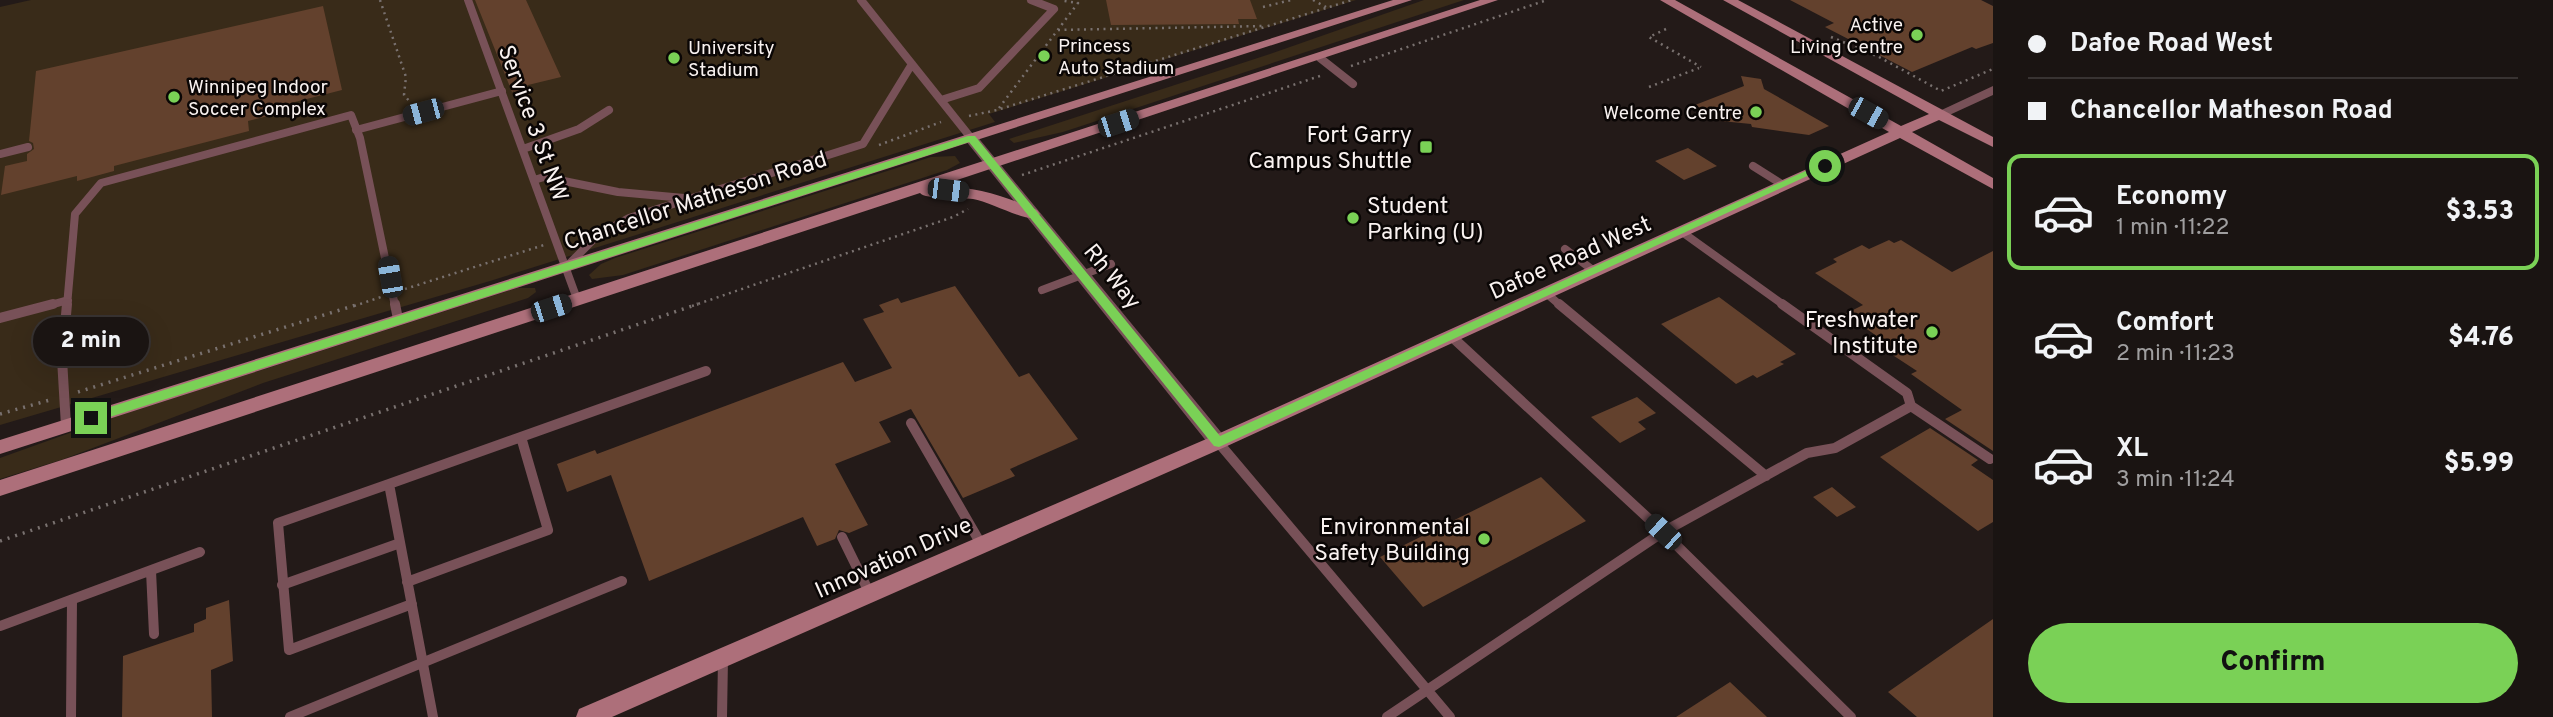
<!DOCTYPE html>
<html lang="en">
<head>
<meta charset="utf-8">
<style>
	body { margin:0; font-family:Overpass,sans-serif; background:#231d1b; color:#f1f3f6; height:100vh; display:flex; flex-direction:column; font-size:26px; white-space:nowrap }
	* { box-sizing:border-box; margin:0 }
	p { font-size:23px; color:#9f9e9f }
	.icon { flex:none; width:38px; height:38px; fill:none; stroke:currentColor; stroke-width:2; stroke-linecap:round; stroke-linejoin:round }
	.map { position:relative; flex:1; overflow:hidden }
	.sheet { display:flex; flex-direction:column; background:#1a1412; width:560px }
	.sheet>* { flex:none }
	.guide { display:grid; align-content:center; height:154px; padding:0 35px; background:#1a1412 }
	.end { position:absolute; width:32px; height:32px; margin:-16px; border:9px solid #7ad156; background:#111; box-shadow:0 0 0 4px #111 }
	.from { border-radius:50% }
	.bubble { position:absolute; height:49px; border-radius:24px; background:#1a1412; box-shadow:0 7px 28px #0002,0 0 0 2px #383332; font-size:23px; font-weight:800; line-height:49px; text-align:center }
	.car { position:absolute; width:21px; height:42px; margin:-21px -10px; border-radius:9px; box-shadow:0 0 5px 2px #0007; background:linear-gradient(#222 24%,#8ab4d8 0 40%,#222 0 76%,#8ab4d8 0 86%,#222 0) }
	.guide b { display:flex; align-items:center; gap:24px; height:66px; font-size:26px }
	.guide b+b { border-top:2px solid #383332 }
	.guide i { width:18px; height:18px; background:#f1f3f6 }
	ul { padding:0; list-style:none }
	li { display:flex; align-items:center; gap:21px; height:116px; margin:0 14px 10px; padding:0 21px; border:4px solid transparent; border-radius:14px }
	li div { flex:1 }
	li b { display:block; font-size:26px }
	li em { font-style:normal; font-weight:800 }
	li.active { border-color:#7ad156 }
	li>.icon { width:63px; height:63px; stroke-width:1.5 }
	.action { display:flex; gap:14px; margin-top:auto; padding:14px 35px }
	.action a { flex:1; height:80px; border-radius:42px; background:#7ad156; color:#111; font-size:28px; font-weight:800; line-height:80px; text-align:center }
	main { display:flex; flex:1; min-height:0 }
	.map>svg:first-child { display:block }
	.green { fill:#392b19 }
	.building { fill:#63412d }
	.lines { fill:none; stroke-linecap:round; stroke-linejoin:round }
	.path-far1 { stroke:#79716f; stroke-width:2.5; stroke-dasharray:2 4.5; stroke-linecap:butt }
	.path { stroke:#79716f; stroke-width:3.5; stroke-dasharray:2 6; stroke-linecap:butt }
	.lane-far1 { stroke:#785158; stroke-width:8 }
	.lane { stroke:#785158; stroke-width:10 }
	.street { fill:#785158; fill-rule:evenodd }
	.secondary { fill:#ad6f7a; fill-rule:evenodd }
	.route { fill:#7ad156 }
	.poi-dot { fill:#7ad156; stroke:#0a0605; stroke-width:2.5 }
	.labels { text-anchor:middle; stroke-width:5; stroke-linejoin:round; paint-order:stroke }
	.far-poi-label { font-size:19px; fill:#f9f2f0; stroke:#0a0605; text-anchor:start }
	.street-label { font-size:23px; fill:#f9f2f0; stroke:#0a0605 }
	.poi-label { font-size:23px; fill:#f9f2f0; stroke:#0a0605; text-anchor:end }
</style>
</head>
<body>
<main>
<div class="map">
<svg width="1993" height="717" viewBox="0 0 1993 717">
	<rect width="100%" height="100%" fill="#231a18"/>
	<path class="green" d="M31,0H1356L989,114L995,122L490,281L0,425V7Z
		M1424,0H1464L1063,132L1014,143L1009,139L1270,54Z
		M955,156L960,163L947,170L623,275L592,279L589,275L601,264L615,258L931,157Z
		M517,288H535L536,292L528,298L263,383L64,459L0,479V458L103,421Z"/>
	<path class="building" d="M475,0H526L561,77L528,85L516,95L514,91L512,92Z
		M1106,0H1250L1257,19H1238L1239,24L1111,25Z
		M1790,0H1981L1993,6V43L1976,49L1972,47L1912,72L1825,27L1834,23Z
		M323,6L342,90L287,104L288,111L248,121L249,131L114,166V171L77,181V176L1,195L5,166L27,161V154L34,149L33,143L29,141L36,71Z
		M1741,76L1761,79L1764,89L1829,126L1809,135L1752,127L1751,124L1721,121L1695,105L1744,86Z
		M1688,148L1717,166L1684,180L1655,161Z
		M1889,240L1894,243L1901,240L1952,272L1993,251V451L1945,419L1962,410L1911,374L1917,371L1891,354L1897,350L1845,314L1863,305L1815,273L1837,262L1833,259L1862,245L1869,249Z
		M955,286L1019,377L1029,373L1078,439L1010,469L1015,476L963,498L911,409L879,422L891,442L835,464L868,525L849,533L839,530L835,539L817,546L803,517L649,581L611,475L567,492L557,464L595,450L597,454L843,362L855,382L892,368L863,319L884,312L879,305L898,298L901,303Z
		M1719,297L1796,354L1780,362L1784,364L1757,378L1753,375L1736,384L1661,324Z
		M1637,397L1656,413L1638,422L1646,429L1620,443L1591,417Z
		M1930,428L1978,460L1971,465L1993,480V522L1978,531L1880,457Z
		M1541,477L1586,521L1423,607L1380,557Z
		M1832,487L1856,507L1837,517L1813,497Z
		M229,600L233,661L211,670L212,717H122L123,656L194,632V624L206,619V608Z
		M1993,619V717H1917L1888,692Z
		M1730,682L1767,717H1676Z"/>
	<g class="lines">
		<path class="path-far1" d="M380,0L406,77L404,95L411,103
			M1313,0L1326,7
			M1263,7L1291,0
			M1666,29L1649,37L1701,67
			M1058,30L1262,26
			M1831,37L1879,57L1941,91L1993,69
			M1351,66L1547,0
			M1649,87L1699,68
			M999,108L1078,3L1064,1
			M969,116L997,110L1352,0
			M879,145L941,122
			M1022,175L1320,76
			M405,289L544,245
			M354,306L381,297
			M692,306L953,217L968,209"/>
		<path class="path" d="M78,392L359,304
			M0,414L50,400
			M0,541L698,304"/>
		<path class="lane-far1" d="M468,0L577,299
			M861,0L971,138
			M1320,58L1353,84
			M941,100L979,88L1054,9L1031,0
			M356,130L502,91
			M523,149L579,129L609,110
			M0,154L28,147
			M1753,166L1783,185
			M534,180L544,177L618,192L684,198
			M1682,232L1785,306
			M1565,249L1594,271
			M566,267L598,235L629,218L863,144L912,64
			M1042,290L1111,264
			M1546,293L1561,306
			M47,306L68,300
			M67,306L75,214L101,183L351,115L360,138L395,306"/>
		<path class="lane" d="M395,304L398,319
			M1559,304L1766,476
			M0,318L53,304
			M1451,336L1663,532L1851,717
			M1911,406L1990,459
			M911,423L981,544
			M66,426L62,359L67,304
			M1218,442L1450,717
			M389,484L278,523L289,650L412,604
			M842,537L870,594
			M151,571L154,634
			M407,582L548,530L521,437
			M282,585L400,543
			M0,626L200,552
			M71,717L72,600
			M290,717L622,581
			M433,717L389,484L706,371
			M722,717L723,659
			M1387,717L1663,532L1807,453L1835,448L1911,406L1907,393L1782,304"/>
		<path class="street" d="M1993,86V95L1945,117L1940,118L1933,114Z
			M971,134L976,135L1225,437L1227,442L1225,447L1218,449L1211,447L966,141L964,138Z"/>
		<path class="secondary" d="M1393,0H1412L0,454V440Z
			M1480,0H1498L936,187C971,185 1005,196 1037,210L1040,214L1037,218C1024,221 990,202 973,199C960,197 926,200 920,193L0,496V480Z
			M1660,0H1675L1901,126L1929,114L1723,0H1738L1993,137V147L1939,120L1912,132L1993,178V189L1900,138L1225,447L612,717H576L579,709L1211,437L1889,132Z"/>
	</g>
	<path class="route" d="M968,136H975L1220,436L1821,164L1829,166L1219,447L1214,446L969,142L91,423L85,418L91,413Z"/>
	<g class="poi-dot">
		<circle cx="1917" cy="35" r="7"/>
		<circle cx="1044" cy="56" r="7"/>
		<circle cx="674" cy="58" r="7"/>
		<circle cx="174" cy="97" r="7"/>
		<circle cx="1756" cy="112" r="7"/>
		<rect x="1419" y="140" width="14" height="14" rx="3.5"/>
		<circle cx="1353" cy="218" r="7"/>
		<circle cx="1932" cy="332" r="7"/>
		<circle cx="1484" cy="539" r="7"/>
	</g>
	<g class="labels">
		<g class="far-poi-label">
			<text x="1903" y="31" text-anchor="end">Active<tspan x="1903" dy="22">Living Centre</tspan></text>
			<text x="1058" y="52">Princess<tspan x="1058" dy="22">Auto Stadium</tspan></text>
			<text x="688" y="54">University<tspan x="688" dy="22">Stadium</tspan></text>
			<text x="188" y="93">Winnipeg Indoor<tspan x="188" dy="22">Soccer Complex</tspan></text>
			<text x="1742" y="119" text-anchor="end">Welcome Centre</text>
		</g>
		<g class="street-label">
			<text transform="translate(534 123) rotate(70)" y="8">Service 3 St NW</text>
			<text transform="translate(695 200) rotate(-18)" y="8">Chancellor Matheson Road</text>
			<text transform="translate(1570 257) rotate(-24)" y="8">Dafoe Road West</text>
			<text transform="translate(1113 276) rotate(51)" y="8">Rh Way</text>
			<text transform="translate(893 557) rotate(-24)" y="8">Innovation Drive</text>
		</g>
		<g class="poi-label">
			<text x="1412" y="142">Fort Garry<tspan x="1412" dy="26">Campus Shuttle</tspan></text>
			<text x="1367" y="213" text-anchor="start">Student<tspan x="1367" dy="26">Parking (U)</tspan></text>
			<text x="1918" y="327">Freshwater<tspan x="1918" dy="26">Institute</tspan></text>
			<text x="1470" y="534">Environmental<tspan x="1470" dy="26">Safety Building</tspan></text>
		</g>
	</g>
</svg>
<i class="end from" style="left:1825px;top:166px"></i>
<i class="end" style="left:91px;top:418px"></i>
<div class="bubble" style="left:33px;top:317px;width:116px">2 min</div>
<i class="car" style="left:423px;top:112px;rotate:255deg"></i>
<i class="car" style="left:1868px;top:113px;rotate:119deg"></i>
<i class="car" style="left:1118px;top:123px;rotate:72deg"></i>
<i class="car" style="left:948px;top:190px;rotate:97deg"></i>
<i class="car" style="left:390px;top:277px;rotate:350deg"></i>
<i class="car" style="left:551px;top:308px;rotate:72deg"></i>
<i class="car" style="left:1663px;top:532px;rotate:313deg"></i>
</div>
<section class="sheet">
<div class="guide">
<b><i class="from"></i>Dafoe Road West</b>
<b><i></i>Chancellor Matheson Road</b>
</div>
<ul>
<li class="active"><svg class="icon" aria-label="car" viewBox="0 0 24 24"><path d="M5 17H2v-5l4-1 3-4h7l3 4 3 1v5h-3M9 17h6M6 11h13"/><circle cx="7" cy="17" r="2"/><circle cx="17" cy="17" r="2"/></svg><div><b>Economy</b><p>1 min · 11:22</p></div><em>$3.53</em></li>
<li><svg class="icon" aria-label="car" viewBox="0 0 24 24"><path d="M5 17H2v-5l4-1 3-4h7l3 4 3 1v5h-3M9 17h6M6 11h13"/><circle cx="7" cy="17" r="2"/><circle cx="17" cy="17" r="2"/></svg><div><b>Comfort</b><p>2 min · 11:23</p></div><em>$4.76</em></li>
<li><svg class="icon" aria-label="car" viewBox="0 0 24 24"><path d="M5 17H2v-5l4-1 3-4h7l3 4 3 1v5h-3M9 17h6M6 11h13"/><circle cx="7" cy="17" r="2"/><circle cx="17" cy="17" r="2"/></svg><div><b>XL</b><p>3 min · 11:24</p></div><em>$5.99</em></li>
</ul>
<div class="action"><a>Confirm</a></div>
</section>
</main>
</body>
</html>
